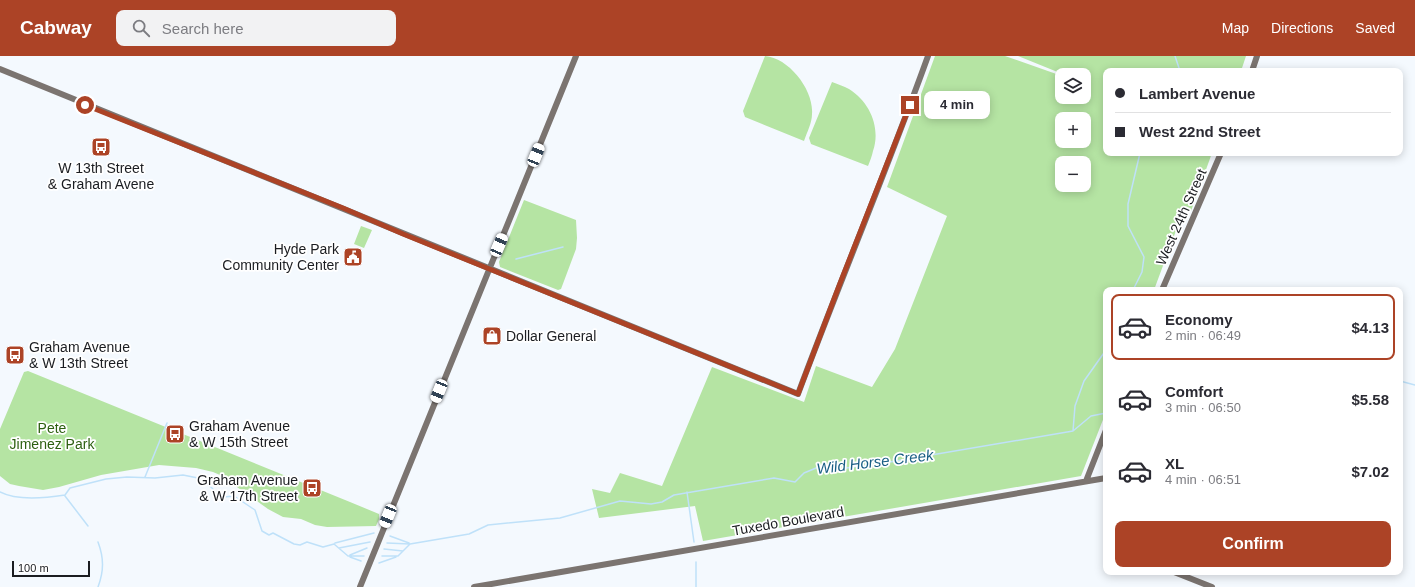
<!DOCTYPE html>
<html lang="en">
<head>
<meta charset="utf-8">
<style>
	body { margin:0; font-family:Arial,sans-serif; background:#f2f2f3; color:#2b2b33; height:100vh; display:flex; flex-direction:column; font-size:15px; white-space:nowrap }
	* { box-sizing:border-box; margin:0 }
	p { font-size:13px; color:#7c7c81 }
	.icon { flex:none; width:22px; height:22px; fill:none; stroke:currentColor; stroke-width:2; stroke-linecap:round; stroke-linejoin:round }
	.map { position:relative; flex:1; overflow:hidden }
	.panel { position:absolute; left:1103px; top:231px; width:300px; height:288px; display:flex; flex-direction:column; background:#fff; border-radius:8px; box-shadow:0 2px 10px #0003 }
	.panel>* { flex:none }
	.top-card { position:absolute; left:1103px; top:12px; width:300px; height:88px; border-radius:8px; box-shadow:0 2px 10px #0003; display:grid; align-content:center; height:88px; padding:0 12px; background:#fff }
	.buttons { position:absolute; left:1055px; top:12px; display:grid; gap:8px }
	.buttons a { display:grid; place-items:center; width:36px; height:36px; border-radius:8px; background:#fff; box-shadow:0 2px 10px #0003; font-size:20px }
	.scale { position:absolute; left:12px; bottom:10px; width:78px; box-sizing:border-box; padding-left:4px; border:2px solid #1b1d21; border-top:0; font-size:11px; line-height:14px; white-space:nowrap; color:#1b1d21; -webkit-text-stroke:3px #fff; paint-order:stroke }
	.end { position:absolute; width:18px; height:18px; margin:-9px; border:5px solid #ac4326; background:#fff; box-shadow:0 0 0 2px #fff }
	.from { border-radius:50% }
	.bubble { position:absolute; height:28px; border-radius:8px; background:#fff; box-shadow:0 2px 10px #0003; font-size:13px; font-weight:800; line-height:28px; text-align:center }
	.car { position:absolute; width:12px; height:24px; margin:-12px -6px; border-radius:5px; box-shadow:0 0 3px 1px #0007; background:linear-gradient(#fff 24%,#345 0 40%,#fff 0 76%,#345 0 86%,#fff 0) }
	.top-card b { display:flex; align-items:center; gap:14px; height:38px; font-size:15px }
	.top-card b+b { border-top:1px solid #e1e1e2 }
	.top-card i { width:10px; height:10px; background:#2b2b33 }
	ul { padding:7px 0 0; list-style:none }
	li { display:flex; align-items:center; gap:12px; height:66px; margin:0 8px 6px; padding:0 4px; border:2px solid transparent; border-radius:8px }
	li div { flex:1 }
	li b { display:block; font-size:15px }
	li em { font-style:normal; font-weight:800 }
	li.current { border-color:#ac4326 }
	li>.icon { width:36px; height:36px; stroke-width:1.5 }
	.button { display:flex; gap:8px; margin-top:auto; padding:8px 12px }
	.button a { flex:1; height:46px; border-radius:8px; background:#ac4326; color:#fff; font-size:16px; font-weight:800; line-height:46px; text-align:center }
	header { display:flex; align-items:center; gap:24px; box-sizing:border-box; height:56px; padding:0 20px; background:#ac4326; color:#fff }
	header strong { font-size:19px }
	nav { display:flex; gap:22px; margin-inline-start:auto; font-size:14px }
	.search { width:280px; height:36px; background:#f2f2f3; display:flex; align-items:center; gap:10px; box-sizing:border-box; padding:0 14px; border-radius:8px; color:#7c7c81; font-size:15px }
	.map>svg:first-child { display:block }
	.green { fill:#b5e4a3; fill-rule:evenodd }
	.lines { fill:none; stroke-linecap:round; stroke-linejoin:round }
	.stream { stroke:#bfe1f9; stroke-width:1.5 }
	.secondary { stroke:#7b7470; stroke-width:6 }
	.route { stroke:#ac4326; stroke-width:5 }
	.labels { text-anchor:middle; stroke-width:3.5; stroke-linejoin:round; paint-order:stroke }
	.poi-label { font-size:14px; fill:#1b1d21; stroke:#fff; text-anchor:start }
	.street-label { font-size:14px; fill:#1b1d21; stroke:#fff }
	.park-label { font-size:14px; fill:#2c5f10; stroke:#fff }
	.water-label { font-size:15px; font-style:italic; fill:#195e84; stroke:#fff }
</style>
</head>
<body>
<header>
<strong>Cabway</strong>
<div class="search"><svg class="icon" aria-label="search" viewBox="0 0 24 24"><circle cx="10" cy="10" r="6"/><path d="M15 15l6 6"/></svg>Search here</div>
<nav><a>Map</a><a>Directions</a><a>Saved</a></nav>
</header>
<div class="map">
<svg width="1415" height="531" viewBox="0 0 1415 531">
	<rect width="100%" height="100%" fill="#f4f9fe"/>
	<path class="green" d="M765,0C789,2 814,34 812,58C812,67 807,76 804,85L745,61L743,55Z
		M935,0H1005L1062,20V41H1084V19H1065L1018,0H1246L1241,15H1106V97H1212L1191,155L1184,153L1154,234H1106V356L1081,420L703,485L695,450L599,462L592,433L610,437L620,417L662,430L712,311L804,346L816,310L872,331L895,293L947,160L887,131ZM1062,63H1084V85H1062ZM1062,107H1084V129H1062Z
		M832,26C837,28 844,30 849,33C870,46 881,72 873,95C872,100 870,105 868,110L811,88L809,82Z
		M524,144L576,164L577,182L576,193L561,233L558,234L500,211L499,206Z
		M361,170L372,174L364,192L354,188Z
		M28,315L350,446L379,458V463L376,470L327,471L315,469L301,463L283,461L268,453L220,419L213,416L196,412L159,409L101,419L59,431L43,434L19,430L10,428L0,420V373L24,316Z"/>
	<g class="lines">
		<path class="stream" d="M1175,0L1180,15
			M516,203L563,191
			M1133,234L1142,216L1144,201L1128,170V148L1140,97
			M1400,325L1415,329
			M1073,375L1075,350L1084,325L1106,294
			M145,421L167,367
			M0,436C17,445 46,442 65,439L70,432L106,423L127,421L155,422L183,419L198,422L212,432L217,439L224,441L234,440L255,454L262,475L269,479L273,477L294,488L300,489L307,486L323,491L334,488L348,500H364
			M687,436L694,486
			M65,440L88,470
			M390,480L409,487
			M98,486C104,502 104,515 98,531
			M335,487L374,477
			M387,487L410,488
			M339,492L370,486
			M384,493L403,495
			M350,499L367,492
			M382,500H398L410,488L469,478L488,469L560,462L620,445L651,448L662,446L674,439L774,422L795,426L804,417L821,410L839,413L890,406L1073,375L1091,360L1106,357
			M350,501L361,505
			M379,507L396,501
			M696,531V506"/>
		<path class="secondary" d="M0,13L798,338C840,225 887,114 928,0
			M1252,15L1257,0
			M1162,234L1221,97
			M1086,425L1106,374
			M1174,516L1212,531
			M360,531L576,0
			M474,531L1106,422"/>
	</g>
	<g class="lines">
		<path class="route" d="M85,49L343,152L403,178L798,338L839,230L910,49"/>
	</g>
	<defs>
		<g id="bus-square" transform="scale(1)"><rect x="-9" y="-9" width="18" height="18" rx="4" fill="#ac4326" stroke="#fff"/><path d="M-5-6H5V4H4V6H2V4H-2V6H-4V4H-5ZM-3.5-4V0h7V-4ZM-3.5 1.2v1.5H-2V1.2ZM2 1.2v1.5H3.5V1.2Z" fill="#fff"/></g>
		<g id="civic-square" transform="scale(1)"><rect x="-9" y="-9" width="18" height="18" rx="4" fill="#ac4326" stroke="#fff"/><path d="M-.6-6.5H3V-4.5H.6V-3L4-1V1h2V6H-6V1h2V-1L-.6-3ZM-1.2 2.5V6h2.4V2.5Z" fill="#fff"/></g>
		<g id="shop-square" transform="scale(1)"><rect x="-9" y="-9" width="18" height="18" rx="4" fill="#ac4326" stroke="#fff"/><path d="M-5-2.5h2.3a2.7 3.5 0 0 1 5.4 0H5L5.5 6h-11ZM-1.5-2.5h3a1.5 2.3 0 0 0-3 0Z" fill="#fff"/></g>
	</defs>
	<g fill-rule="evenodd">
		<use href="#bus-square" x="101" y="91"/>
		<use href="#civic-square" x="353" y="201"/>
		<use href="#shop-square" x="492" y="280"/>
		<use href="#bus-square" x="15" y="299"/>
		<use href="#bus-square" x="175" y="378"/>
		<use href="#bus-square" x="312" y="432"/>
	</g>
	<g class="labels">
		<g class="poi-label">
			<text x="101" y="117" text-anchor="middle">W 13th Street<tspan x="101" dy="16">&amp; Graham Avene</tspan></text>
			<text x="339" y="198" text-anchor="end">Hyde Park<tspan x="339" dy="16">Community Center</tspan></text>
			<text x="506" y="285">Dollar General</text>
			<text x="29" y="296">Graham Avenue<tspan x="29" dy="16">&amp; W 13th Street</tspan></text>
			<text x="189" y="375">Graham Avenue<tspan x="189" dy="16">&amp; W 15th Street</tspan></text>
			<text x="298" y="429" text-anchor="end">Graham Avenue<tspan x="298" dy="16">&amp; W 17th Street</tspan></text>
		</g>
		<g class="street-label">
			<text transform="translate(1181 161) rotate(-66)" y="5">West 24th Street</text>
			<text transform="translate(788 465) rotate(-10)" y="5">Tuxedo Boulevard</text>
		</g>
		<g class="park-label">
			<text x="52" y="377">Pete<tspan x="52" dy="16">Jimenez Park</tspan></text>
		</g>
		<g class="water-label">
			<text transform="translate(875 406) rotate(-7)" y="5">Wild Horse Creek</text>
		</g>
	</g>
</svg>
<div class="buttons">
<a><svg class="icon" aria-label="layers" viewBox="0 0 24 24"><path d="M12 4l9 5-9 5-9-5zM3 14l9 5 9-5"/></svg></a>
<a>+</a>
<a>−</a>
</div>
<div class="scale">100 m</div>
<i class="end from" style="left:85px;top:49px"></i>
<i class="end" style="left:910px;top:49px"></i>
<div class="bubble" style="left:924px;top:35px;width:66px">4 min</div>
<i class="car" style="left:536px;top:99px;rotate:22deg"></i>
<i class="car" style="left:499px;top:189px;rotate:23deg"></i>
<i class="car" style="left:439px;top:335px;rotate:202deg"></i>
<i class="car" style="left:388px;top:460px;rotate:202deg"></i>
<div class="top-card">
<b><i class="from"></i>Lambert Avenue</b>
<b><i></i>West 22nd Street</b>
</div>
<section class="panel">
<ul>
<li class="current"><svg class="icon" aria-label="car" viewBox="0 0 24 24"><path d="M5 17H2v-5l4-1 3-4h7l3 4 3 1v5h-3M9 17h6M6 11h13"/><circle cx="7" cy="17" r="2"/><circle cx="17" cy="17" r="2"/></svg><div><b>Economy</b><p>2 min · 06:49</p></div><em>$4.13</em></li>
<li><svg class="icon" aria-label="car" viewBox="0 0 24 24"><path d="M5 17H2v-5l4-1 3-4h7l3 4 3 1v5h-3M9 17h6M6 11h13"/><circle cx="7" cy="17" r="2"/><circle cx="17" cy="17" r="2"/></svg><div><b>Comfort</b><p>3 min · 06:50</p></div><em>$5.58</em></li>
<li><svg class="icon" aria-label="car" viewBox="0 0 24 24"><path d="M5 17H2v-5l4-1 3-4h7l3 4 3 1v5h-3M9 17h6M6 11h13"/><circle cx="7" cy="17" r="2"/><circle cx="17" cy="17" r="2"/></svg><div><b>XL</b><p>4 min · 06:51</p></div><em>$7.02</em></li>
</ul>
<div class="button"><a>Confirm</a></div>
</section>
</div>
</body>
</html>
